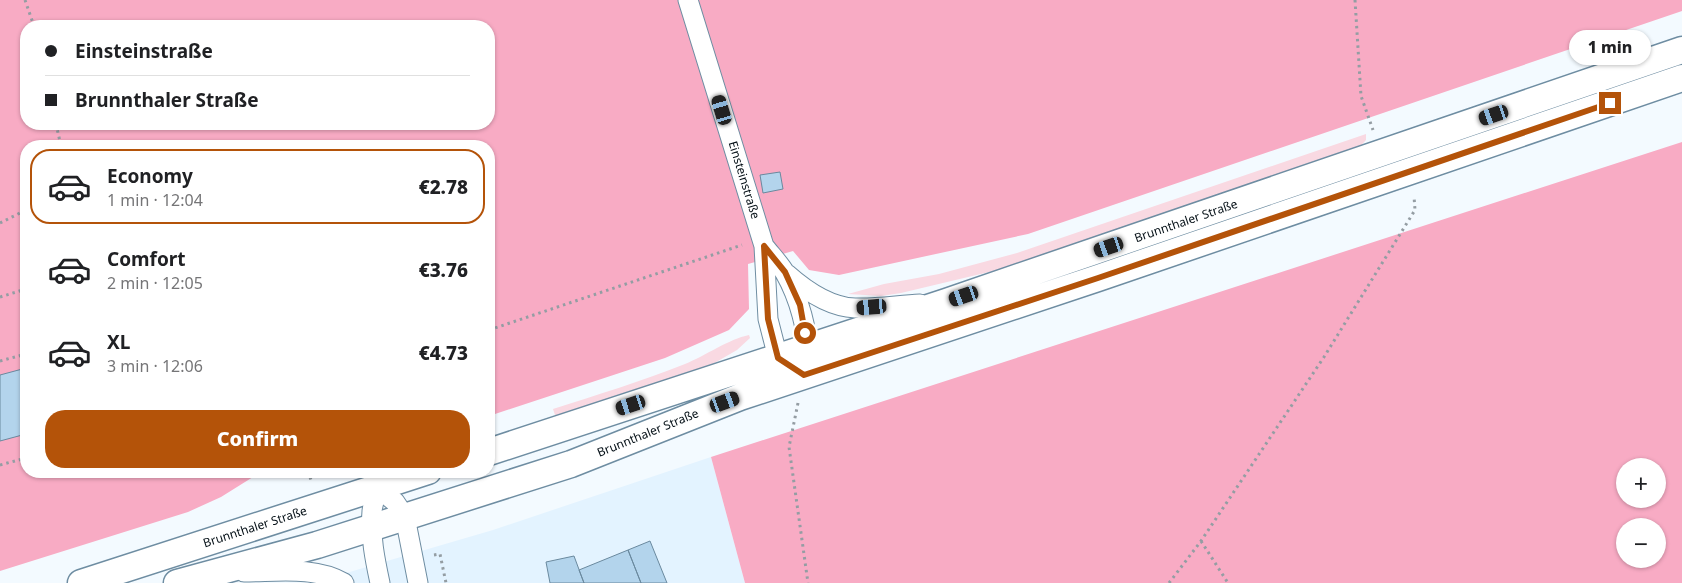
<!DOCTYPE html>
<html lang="en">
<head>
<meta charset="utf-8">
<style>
	body { margin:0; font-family:"Noto Sans",sans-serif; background:#f2f2f2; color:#202124; height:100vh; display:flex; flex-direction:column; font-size:19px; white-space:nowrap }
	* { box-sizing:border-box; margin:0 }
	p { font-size:16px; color:#757577 }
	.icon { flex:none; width:28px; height:28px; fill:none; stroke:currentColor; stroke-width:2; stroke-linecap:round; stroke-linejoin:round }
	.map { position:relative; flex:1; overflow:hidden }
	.side { position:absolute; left:20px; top:140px; width:475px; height:338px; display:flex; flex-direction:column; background:#fff; border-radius:20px; box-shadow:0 1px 4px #0004 }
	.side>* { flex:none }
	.banner { position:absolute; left:20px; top:20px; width:475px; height:110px; border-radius:20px; box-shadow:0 1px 4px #0004; display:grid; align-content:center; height:110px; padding:0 25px; background:#fff }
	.buttons { position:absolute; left:1616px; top:458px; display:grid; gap:10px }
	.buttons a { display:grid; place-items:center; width:50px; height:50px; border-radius:50%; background:#fff; box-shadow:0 1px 4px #0004; font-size:25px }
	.end { position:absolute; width:22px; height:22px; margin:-11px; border:6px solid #b45309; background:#fff; box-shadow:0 0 0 2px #fff }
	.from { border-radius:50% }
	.bubble { position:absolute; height:35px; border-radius:18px; background:#fff; box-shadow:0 1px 4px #0004; font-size:16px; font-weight:800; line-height:35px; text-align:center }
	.car { position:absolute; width:15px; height:30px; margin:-15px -8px; border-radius:6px; box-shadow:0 0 4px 1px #0007; background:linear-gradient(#222 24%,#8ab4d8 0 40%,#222 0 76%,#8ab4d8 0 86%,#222 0) }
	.banner b { display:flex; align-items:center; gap:18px; height:48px; font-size:19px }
	.banner b+b { border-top:1px solid #e0e0e0 }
	.banner i { width:12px; height:12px; background:#202124 }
	ul { padding:9px 0 0; list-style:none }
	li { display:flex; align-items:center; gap:15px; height:75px; margin:0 10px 8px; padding:0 15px; border:2px solid transparent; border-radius:20px }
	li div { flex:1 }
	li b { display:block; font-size:19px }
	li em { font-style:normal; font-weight:800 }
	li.current { border-color:#b45309 }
	li>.icon { width:45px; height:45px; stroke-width:1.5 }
	.action { display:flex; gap:10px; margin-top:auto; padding:10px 25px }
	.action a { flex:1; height:58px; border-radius:20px; background:#b45309; color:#fff; font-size:20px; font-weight:800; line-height:58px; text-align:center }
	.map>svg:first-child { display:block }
	.built { fill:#e3f3ff }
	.green { fill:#f9d9e2 }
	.forest { fill:#f8abc4; fill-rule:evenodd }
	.building { fill:#b3d4ec; stroke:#6a899e }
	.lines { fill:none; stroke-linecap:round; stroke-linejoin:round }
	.minor-casing { stroke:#6e8da2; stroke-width:21 }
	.secondary-casing { stroke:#6e8da2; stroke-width:29 }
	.path { stroke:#949da3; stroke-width:3; stroke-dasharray:2.5 4; stroke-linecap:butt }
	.minor { stroke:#fff; stroke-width:19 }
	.secondary { stroke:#fff; stroke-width:26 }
	.route { stroke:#b45309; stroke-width:6 }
	.labels { text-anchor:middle; stroke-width:4.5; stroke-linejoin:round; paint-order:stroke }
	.street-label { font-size:12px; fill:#040f16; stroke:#fff }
</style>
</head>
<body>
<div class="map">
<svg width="1682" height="583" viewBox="0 0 1682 583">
	<rect width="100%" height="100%" fill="#f3faff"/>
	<path class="built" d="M711,457L745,583H312L493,530Z"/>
	<path class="green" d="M1366,134V140L1357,150L1010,267L901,293L881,296L848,294L884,284L939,274L1017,253Z
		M749,335L750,338L737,350L711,365L556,418L553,409C597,395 642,381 685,364C705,356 729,339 749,335Z"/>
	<path class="forest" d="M0,0H1682V11L1028,234L839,275L809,270L793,251L748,264L749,309L729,330L665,358L489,416V146H26V471H273L253,477L221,497L188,512L0,571ZM26,26H489V124H26Z
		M1682,142V583H745L711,457ZM1625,466H1658V499H1625ZM1625,526H1658V559H1625Z"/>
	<path class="building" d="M780,172L783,189L763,193L760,175Z
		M26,368V434L0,441V375Z
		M650,541L667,583H641L628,550Z
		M628,550L641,583H584L579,570Z
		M574,556L584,583H550L546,562Z"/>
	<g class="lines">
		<g class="minor-casing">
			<path id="minor" d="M688,0L764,246L768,319L778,358L787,364
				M764,246C771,255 780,264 785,273C798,296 810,333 806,358
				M787,274C805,290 829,307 855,308C875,309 899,305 920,304
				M244,572C277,572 314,566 344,583
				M380,583C375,560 370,535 372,511C373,503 376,495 378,488L395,502L405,517L418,583"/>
		</g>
		<g class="secondary-casing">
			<path id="secondary" d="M489,452L946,302L1682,50
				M81,583L428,471
				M177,583L317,545L571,464L740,397L1098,278L1682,78"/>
		</g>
		<path class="path" d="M25,0L34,26
			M1355,0L1361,96L1373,130
			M56,124L61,146
			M0,223L26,210
			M0,297L26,289
			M489,330L742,245
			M0,361L26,354
			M798,403L789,447L808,583
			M0,465L26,458
			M308,471L312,483
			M1201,541L1228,583
			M434,555L440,554L446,583
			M1169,583L1201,541L1324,357L1415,210L1414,196"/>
		<use href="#minor" class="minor"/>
		<use href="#secondary" class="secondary"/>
	</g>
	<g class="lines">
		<path class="route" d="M805,333L800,305L785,272L764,246L768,319L778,358L804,375L1098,278L1610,103"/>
	</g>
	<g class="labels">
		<g class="street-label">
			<text transform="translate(744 180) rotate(73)" y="4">Einsteinstraße</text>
			<text transform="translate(1186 221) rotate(-19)" y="4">Brunnthaler Straße</text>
			<text transform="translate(648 433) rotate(-22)" y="4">Brunnthaler Straße</text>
			<text transform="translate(255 527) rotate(-18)" y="4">Brunnthaler Straße</text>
		</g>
	</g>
</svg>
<div class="buttons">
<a>+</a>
<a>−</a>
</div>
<i class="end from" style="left:805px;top:333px"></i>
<i class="end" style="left:1610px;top:103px"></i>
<div class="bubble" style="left:1569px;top:30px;width:82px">1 min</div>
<i class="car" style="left:722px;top:110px;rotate:343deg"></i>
<i class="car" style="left:1494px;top:115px;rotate:251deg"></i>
<i class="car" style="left:1109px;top:247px;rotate:251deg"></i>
<i class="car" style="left:964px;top:296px;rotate:251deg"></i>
<i class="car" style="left:872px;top:307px;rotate:265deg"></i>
<i class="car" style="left:725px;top:402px;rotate:70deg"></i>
<i class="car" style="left:631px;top:405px;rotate:252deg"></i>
<div class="banner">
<b><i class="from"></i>Einsteinstraße</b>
<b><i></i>Brunnthaler Straße</b>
</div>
<section class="side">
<ul>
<li class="current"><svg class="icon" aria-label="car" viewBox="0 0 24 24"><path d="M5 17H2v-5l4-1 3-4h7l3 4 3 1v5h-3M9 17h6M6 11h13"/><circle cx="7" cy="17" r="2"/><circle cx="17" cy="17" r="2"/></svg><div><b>Economy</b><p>1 min · 12:04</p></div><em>€2.78</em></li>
<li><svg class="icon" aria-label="car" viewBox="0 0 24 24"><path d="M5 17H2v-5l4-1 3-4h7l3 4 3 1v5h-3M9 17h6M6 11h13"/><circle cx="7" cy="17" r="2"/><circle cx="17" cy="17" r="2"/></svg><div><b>Comfort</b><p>2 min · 12:05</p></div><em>€3.76</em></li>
<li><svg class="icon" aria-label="car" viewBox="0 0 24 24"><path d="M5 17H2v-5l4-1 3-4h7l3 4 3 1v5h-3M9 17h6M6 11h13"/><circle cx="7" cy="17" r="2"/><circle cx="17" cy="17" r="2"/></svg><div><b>XL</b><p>3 min · 12:06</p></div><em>€4.73</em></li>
</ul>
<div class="action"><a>Confirm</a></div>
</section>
</div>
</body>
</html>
